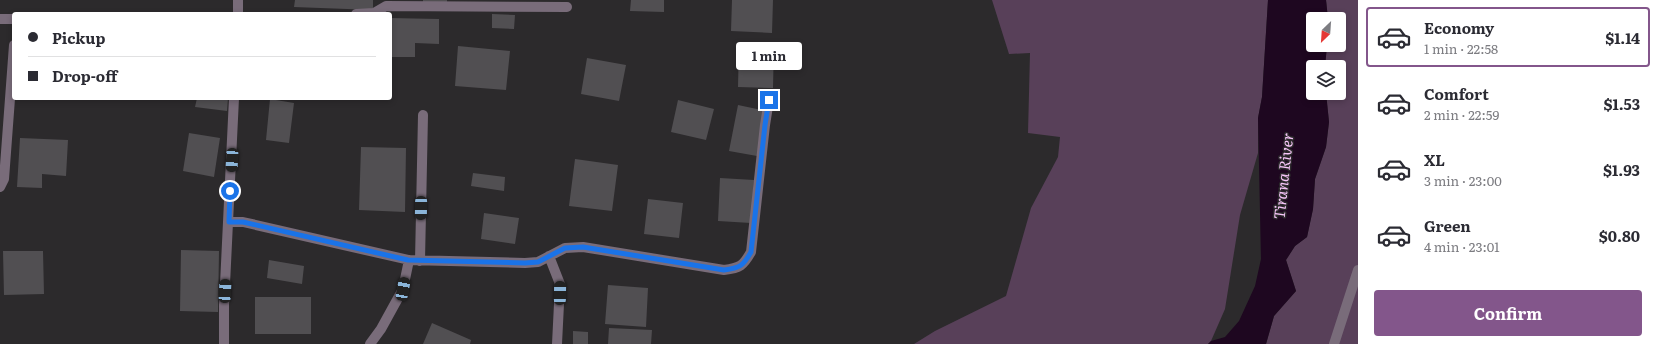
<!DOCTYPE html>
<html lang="en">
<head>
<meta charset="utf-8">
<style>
	body { margin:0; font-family:Literata,serif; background:#f2f2f3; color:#2b2b33; height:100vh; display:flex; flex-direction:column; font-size:15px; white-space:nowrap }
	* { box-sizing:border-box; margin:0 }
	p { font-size:13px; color:#7c7c81 }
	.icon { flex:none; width:22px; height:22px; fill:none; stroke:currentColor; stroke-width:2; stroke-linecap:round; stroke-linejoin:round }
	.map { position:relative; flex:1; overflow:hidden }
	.side { display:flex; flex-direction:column; background:#fff; width:300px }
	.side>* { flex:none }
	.top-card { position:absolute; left:12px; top:12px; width:380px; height:88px; border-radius:4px; box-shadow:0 2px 6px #0003; display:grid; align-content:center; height:88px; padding:0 16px; background:#fff }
	.needle { width:26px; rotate:205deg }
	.fabs { position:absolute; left:1306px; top:12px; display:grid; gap:8px }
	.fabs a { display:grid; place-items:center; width:40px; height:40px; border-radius:4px; background:#fff; box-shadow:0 2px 6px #0003; font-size:20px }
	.end { position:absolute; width:18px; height:18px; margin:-9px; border:5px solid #1a73e8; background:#fff; box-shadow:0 0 0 2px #fff }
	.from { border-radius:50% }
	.bubble { position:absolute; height:28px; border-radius:4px; background:#fff; box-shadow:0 2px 6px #0003; font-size:13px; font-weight:700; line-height:28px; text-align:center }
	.car { position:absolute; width:12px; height:24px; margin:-12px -6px; border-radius:5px; box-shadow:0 0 3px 1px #0007; background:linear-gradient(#222 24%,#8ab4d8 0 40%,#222 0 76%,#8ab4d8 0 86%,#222 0) }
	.top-card b { display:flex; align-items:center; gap:14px; height:38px; font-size:15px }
	.top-card b+b { border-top:1px solid #e1e1e2 }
	.top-card i { width:10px; height:10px; background:#2b2b33 }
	ul { padding:7px 0 0; list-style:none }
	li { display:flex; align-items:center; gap:12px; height:60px; margin:0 8px 6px; padding:0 8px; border:2px solid transparent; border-radius:4px }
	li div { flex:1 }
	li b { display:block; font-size:15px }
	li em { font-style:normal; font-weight:700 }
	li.selected { border-color:#83568b }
	li>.icon { width:36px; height:36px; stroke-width:1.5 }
	.primary-button { display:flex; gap:8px; margin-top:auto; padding:8px 16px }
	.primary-button a { flex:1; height:46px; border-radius:4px; background:#83568b; color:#fff; font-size:16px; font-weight:700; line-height:46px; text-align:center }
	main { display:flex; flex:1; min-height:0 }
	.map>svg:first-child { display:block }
	.green { fill:#584059 }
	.water { fill:#1e0720 }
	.building { fill:#514f52 }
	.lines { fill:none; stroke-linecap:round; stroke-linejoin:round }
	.minor { stroke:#796c7a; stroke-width:10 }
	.route { stroke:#1a73e8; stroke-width:5 }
	.labels { text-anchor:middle; stroke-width:3; stroke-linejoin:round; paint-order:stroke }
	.water-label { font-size:15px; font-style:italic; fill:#f7c6f9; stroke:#2c2a2c }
</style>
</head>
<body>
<main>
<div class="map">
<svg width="1358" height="344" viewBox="0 0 1358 344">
	<rect width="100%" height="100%" fill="#2c2a2c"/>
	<path class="green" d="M992,0H1268L1262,97L1258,118V153L1240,215L1225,309L1211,341L1208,344H914L935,331L1006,296L1031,208L1058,157L1060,137L1028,133L1030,53L1009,54Z
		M1326,0H1358V344H1266L1274,316L1296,291L1286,260L1295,246L1307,237L1313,209L1315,179L1326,147L1329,122L1326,93H1339V67H1325L1327,45H1339V19H1328Z"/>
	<path class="water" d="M1268,0H1326L1328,19H1313V45H1327L1325,67H1313V93H1326L1329,122L1326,147L1315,179L1313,209L1307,237L1295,246L1286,260L1296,291L1274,316L1266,344H1208L1211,341L1225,337L1239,321L1255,286L1261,259L1258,118L1262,97Z"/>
	<path class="building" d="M295,0H373V10L294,7Z
		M423,0H447V4H423Z
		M631,0H664V12L630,11Z
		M732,0H773L772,33L731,31Z
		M492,14L515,15L514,29L492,28Z
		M390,18L439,19V44L415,43V57H390Z
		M739,42L774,44L773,88L738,87Z
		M458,46L510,51L506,90L455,86Z
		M587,58L626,65L619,101L581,94Z
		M197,98H228L227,111L195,107Z
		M270,99L294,103L289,143L266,140Z
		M678,100L714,109L706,140L671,132Z
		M738,105L766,111L757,156L729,151Z
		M189,133L220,138L214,177L183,171Z
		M20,138L68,140L66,176L42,174V188L17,187Z
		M361,147L406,148L405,212L359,210Z
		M575,159L618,165L612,211L569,206Z
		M473,173L505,177L504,191L471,186Z
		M720,178L754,180L751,223L718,221Z
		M648,199L683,203L679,238L644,234Z
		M484,213L519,218L515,244L481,239Z
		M181,250L219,251L218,312L180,311Z
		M3,251H43L44,294L4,295Z
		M269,260L304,266L302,284L267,278Z
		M608,285L648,288L646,327L605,324Z
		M255,297H311V334H255Z
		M432,323L471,340L470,344H423Z
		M609,328L652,330L651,344H608Z
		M573,331L588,332V344H573Z"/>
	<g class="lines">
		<path class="minor" d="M238,14V0
			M356,14L374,13L386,6L567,7
			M0,19H14
			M0,187L4,179L14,45
			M229,222H243L409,260L525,263L538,262L565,248L583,247L724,270C740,268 743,266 751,252L765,125L769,100
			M549,256L560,284L557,344
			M420,261L423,115
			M224,344V305L234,98
			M370,344L381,329L403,289L409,260
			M1334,344L1358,270"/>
	</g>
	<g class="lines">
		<path class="route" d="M230,191L229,222H243L408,260L525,263L538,262L565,248L583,247L724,270C740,268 743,266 751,252L765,125L769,100"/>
	</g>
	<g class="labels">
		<g class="water-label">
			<text transform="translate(1284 176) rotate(-84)" y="5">Tirana River</text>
		</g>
	</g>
</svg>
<div class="fabs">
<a><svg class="needle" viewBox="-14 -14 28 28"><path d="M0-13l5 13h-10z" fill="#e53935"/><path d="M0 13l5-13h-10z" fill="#7c7c81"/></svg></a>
<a><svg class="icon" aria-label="layers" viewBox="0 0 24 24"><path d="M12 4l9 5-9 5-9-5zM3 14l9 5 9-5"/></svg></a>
</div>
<i class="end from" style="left:230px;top:191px"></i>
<i class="end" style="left:769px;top:100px"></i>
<div class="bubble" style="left:736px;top:42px;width:66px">1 min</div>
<i class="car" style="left:232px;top:160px;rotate:183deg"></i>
<i class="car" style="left:421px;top:208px;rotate:181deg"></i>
<i class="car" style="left:403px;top:289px;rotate:11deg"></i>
<i class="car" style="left:225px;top:291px;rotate:3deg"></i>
<i class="car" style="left:560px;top:293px;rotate:1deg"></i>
<div class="top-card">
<b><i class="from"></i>Pickup</b>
<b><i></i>Drop-off</b>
</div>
</div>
<section class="side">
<ul>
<li class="selected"><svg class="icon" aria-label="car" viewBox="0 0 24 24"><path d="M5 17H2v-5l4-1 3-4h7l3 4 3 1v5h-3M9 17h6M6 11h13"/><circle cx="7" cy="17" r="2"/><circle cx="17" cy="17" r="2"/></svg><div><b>Economy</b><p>1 min · 22:58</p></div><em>$1.14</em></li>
<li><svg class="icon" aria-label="car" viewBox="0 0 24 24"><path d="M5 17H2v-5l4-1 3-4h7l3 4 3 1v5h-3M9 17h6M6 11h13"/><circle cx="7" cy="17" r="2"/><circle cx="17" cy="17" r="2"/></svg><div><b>Comfort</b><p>2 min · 22:59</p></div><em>$1.53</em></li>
<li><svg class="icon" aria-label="car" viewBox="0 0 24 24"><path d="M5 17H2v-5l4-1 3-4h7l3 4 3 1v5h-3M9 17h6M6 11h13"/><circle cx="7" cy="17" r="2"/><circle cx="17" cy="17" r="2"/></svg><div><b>XL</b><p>3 min · 23:00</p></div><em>$1.93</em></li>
<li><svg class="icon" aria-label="car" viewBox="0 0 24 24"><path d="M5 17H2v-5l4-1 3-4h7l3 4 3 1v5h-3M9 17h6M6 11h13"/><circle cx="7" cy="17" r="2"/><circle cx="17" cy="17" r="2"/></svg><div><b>Green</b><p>4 min · 23:01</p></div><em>$0.80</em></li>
</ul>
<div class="primary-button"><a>Confirm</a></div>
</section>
</main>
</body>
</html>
